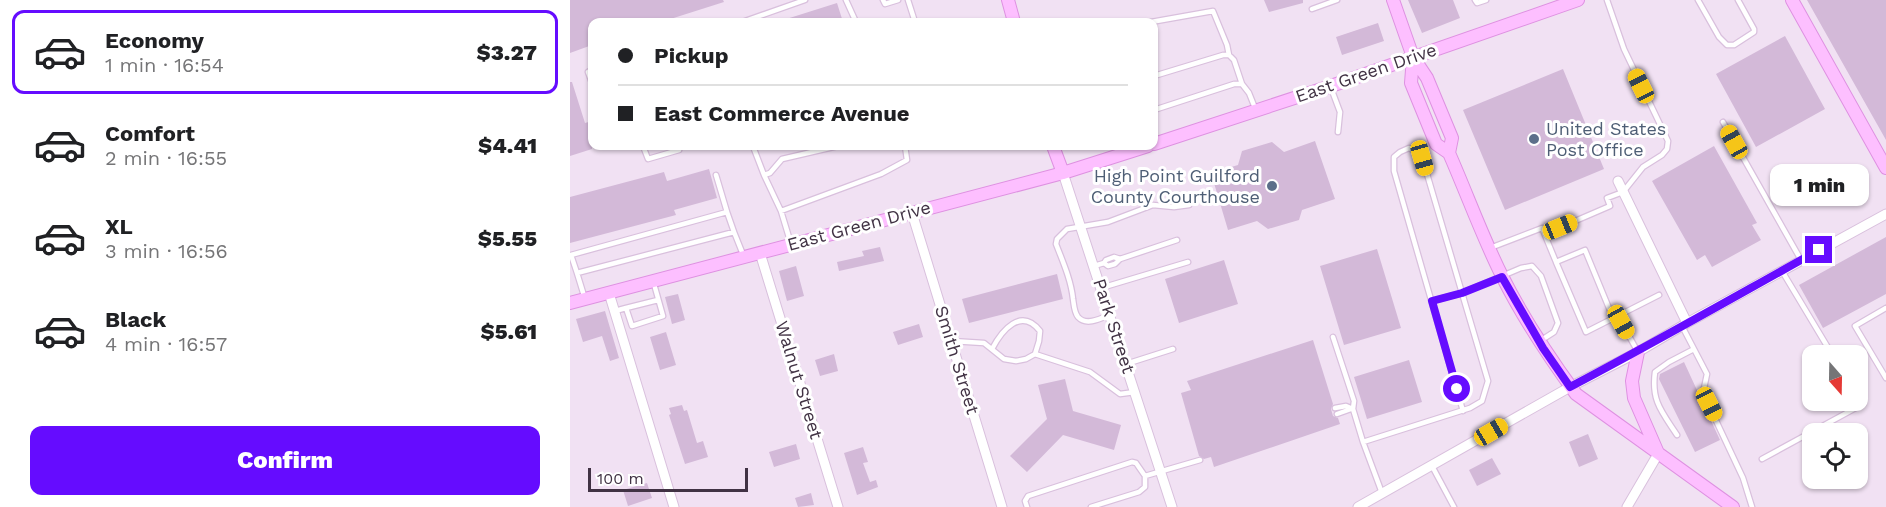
<!DOCTYPE html>
<html lang="en">
<head>
<meta charset="utf-8">
<style>
	body { margin:0; font-family:"Work Sans",sans-serif; background:#f6f6f6; color:#202124; height:100vh; display:flex; flex-direction:column; font-size:22px; white-space:nowrap }
	* { box-sizing:border-box; margin:0 }
	p { font-size:20px; color:#757577 }
	.icon { flex:none; width:33px; height:33px; fill:none; stroke:currentColor; stroke-width:2; stroke-linecap:round; stroke-linejoin:round }
	.map { position:relative; flex:1; overflow:hidden }
	.sheet { display:flex; flex-direction:column; background:#fff; width:570px }
	.sheet>* { flex:none }
	.guide { position:absolute; left:18px; top:18px; width:570px; height:132px; border-radius:12px; box-shadow:0 2px 4px #0004; display:grid; align-content:center; height:132px; padding:0 30px; background:#fff }
	.needle { width:39px; rotate:160deg }
	.fabs { position:absolute; left:1232px; top:345px; display:grid; gap:12px }
	.fabs a { display:grid; place-items:center; width:66px; height:66px; border-radius:12px; background:#fff; box-shadow:0 2px 4px #0004; font-size:30px }
	.scale { position:absolute; left:18px; bottom:15px; width:160px; box-sizing:border-box; padding-left:6px; border:3px solid #413244; border-top:0; font-size:16px; line-height:21px; white-space:nowrap; color:#413244; -webkit-text-stroke:4px #fff; paint-order:stroke }
	.end { position:absolute; width:27px; height:27px; margin:-14px; border:8px solid #650cff; background:#fff; box-shadow:0 0 0 3px #fff }
	.from { border-radius:50% }
	.bubble { position:absolute; height:42px; border-radius:12px; background:#fff; box-shadow:0 2px 4px #0004; font-size:20px; font-weight:800; line-height:42px; text-align:center }
	.car { position:absolute; width:18px; height:36px; margin:-18px -9px; border-radius:8px; box-shadow:0 0 4px 2px #0007; background:linear-gradient(#f5c518 24%,#345 0 40%,#f5c518 0 76%,#345 0 86%,#f5c518 0) }
	.guide b { display:flex; align-items:center; gap:21px; height:57px; font-size:22px }
	.guide b+b { border-top:2px solid #e0e0e0 }
	.guide i { width:15px; height:15px; background:#202124 }
	ul { padding:10px 0 0; list-style:none }
	li { display:flex; align-items:center; gap:18px; height:84px; margin:0 12px 9px; padding:0 18px; border:3px solid transparent; border-radius:12px }
	li div { flex:1 }
	li b { display:block; font-size:22px }
	li em { font-style:normal; font-weight:800 }
	li.active { border-color:#650cff }
	li>.icon { width:54px; height:54px; stroke-width:1.5 }
	.primary-button { display:flex; gap:12px; margin-top:auto; padding:12px 30px }
	.primary-button a { flex:1; height:69px; border-radius:12px; background:#650cff; color:#fff; font-size:24px; font-weight:800; line-height:69px; text-align:center }
	main { display:flex; flex:1; min-height:0 }
	.map>svg:first-child { display:block }
	.building { fill:#d3b9d8 }
	.lines { fill:none; stroke-linecap:round; stroke-linejoin:round }
	.lane-casing { stroke:#d9c0dd; stroke-width:7 }
	.street-casing { stroke:#d9c0dd; stroke-width:11 }
	.secondary-casing { stroke:#de91e1; stroke-width:14 }
	.lane { stroke:#fff; stroke-width:4.5 }
	.street { stroke:#fff; stroke-width:9 }
	.secondary { stroke:#fdbfff; stroke-width:12 }
	.route { stroke:#650cff; stroke-width:8 }
	.service-dot { fill:#5c6f8a; stroke:#fff; stroke-width:2 }
	.labels { text-anchor:middle; stroke-width:6; stroke-linejoin:round; paint-order:stroke }
	.street-label { font-size:18px; fill:#413244; stroke:#fff }
	.service-label { font-size:18px; fill:#4e5e75; stroke:#fff; text-anchor:start }
</style>
</head>
<body>
<main>
<section class="sheet">
<ul>
<li class="active"><svg class="icon" aria-label="car" viewBox="0 0 24 24"><path d="M5 17H2v-5l4-1 3-4h7l3 4 3 1v5h-3M9 17h6M6 11h13"/><circle cx="7" cy="17" r="2"/><circle cx="17" cy="17" r="2"/></svg><div><b>Economy</b><p>1 min · 16:54</p></div><em>$3.27</em></li>
<li><svg class="icon" aria-label="car" viewBox="0 0 24 24"><path d="M5 17H2v-5l4-1 3-4h7l3 4 3 1v5h-3M9 17h6M6 11h13"/><circle cx="7" cy="17" r="2"/><circle cx="17" cy="17" r="2"/></svg><div><b>Comfort</b><p>2 min · 16:55</p></div><em>$4.41</em></li>
<li><svg class="icon" aria-label="car" viewBox="0 0 24 24"><path d="M5 17H2v-5l4-1 3-4h7l3 4 3 1v5h-3M9 17h6M6 11h13"/><circle cx="7" cy="17" r="2"/><circle cx="17" cy="17" r="2"/></svg><div><b>XL</b><p>3 min · 16:56</p></div><em>$5.55</em></li>
<li><svg class="icon" aria-label="car" viewBox="0 0 24 24"><path d="M5 17H2v-5l4-1 3-4h7l3 4 3 1v5h-3M9 17h6M6 11h13"/><circle cx="7" cy="17" r="2"/><circle cx="17" cy="17" r="2"/></svg><div><b>Black</b><p>4 min · 16:57</p></div><em>$5.61</em></li>
</ul>
<div class="primary-button"><a>Confirm</a></div>
</section>
<div class="map">
<svg width="1316" height="507" viewBox="0 0 1316 507">
	<rect width="100%" height="100%" fill="#f1e1f3"/>
	<path class="building" d="M0,0H153L154,2L91,22H22V45L0,53Z
		M694,0H733V3L699,12Z
		M838,0H883L890,18L852,33Z
		M1237,0H1316V140Z
		M267,3L273,22H210V21Z
		M808,23L814,41L772,55L766,37Z
		M1215,36L1255,109L1186,147L1146,74Z
		M993,69L1034,169L935,210L893,110Z
		M0,82H2L15,123L22,121V149L0,156Z
		M745,141L765,199L732,210L729,220L698,229L687,221L658,230L641,173L668,165L672,151L702,142L714,152Z
		M1144,146L1187,223L1182,225L1191,240L1142,267L1135,255L1127,260L1082,181Z
		M139,169L147,198L104,210L106,215L0,243V197L94,172L97,181Z
		M1316,237V294L1253,328L1229,285Z
		M310,247L314,261L269,271L267,262L294,256L292,251Z
		M807,249L831,328L774,345L750,266Z
		M654,260L668,304L609,323L595,279Z
		M226,266L234,296L217,301L209,271Z
		M487,274L493,299L399,323L392,299Z
		M108,294L115,320L102,324L95,297Z
		M35,311L49,358L40,361L32,336L13,342L6,319Z
		M349,324L353,337L328,345L323,332Z
		M96,332L106,365L90,370L80,337Z
		M743,340L763,404L761,409L763,416L768,418L770,424L644,467L641,457L634,459L629,456L611,393L621,390L617,381Z
		M264,354L268,371L250,376L245,360Z
		M839,360L852,402L797,419L784,377Z
		M1114,362L1150,440L1125,452L1089,379L1090,374Z
		M495,379L503,411L551,425L544,450L493,435L457,472L440,456L477,419L468,385Z
		M112,405L114,411L117,410L127,443L133,441L138,457L115,464L99,415L101,414L99,408Z
		M1018,434L1028,459L1009,467L999,442Z
		M226,444L230,459L204,467L199,452Z
		M293,447L298,462L293,463L300,482L306,480L308,487L287,495L274,453Z
		M922,458L931,474L907,486L899,470Z
		M77,483L82,498L58,506L53,490Z
		M241,493L244,505L228,507L225,498Z"/>
	<g class="lines">
		<g class="lane-casing">
			<path id="lane" d="M276,0L286,22
				M313,0L315,4L328,0
				M338,0L345,22
				M905,0L907,3L916,0
				M1128,0L1149,37L1157,45H1164L1184,32V29L1168,0
				M742,9L767,0
				M172,22L235,0
				M581,22L643,11L657,45L659,55
				M22,70L18,72L22,83
				M584,76L653,55H659L664,60L672,84L679,93L685,108
				M761,88L770,112L768,132
				M584,110L664,84H672
				M1153,122L1231,260
				M73,146L78,159L109,150L107,146
				M186,146L184,149L194,175L211,211L221,244
				M146,175L157,212
				M194,175L200,173L212,159L268,146
				M211,211L311,174L337,160L335,146
				M975,234L1040,206L1037,198L1053,192L1073,167L1092,155L1097,149L1098,141L1054,49L1037,0
				M920,248L972,228L986,262L1015,250L1041,313L1051,322L1068,352
				M550,259L607,240
				M986,262L1016,332L1089,295
				M524,266L534,263L536,260L544,257L550,259L545,264L538,266L534,263
				M1212,271L1263,356
				M7,273L1,255L157,212L164,232
				M531,288L618,262
				M15,299L7,273L164,232L174,257
				M862,301L892,293L852,157L845,151L839,148L830,152L824,157V171L893,411
				M56,308L88,300
				M1316,308L1285,326L1316,378
				M45,311L56,308L62,326L93,316L84,284
				M539,315C530,319 516,326 508,317C504,312 504,305 503,299C501,280 493,262 486,244L487,239L497,229L538,222L583,205L604,207L619,205
				M1112,326L1137,374L1133,393L1173,478L1182,507
				M763,337L784,401L783,409L793,442
				M382,341L414,343L434,359L446,361L456,359L465,354L520,372L550,394L565,392
				M422,349C432,330 451,307 470,331L469,341L465,354
				M556,364L603,349
				M765,408L776,406L783,409
				M767,414L781,409
				M1107,435C1092,412 1081,401 1085,372L1099,362L1124,349
				M1192,459L1293,404L1287,395
				M862,466L884,507
				M812,493L793,442L900,408L912,401L918,381L892,293L951,268L962,266L971,276L988,323L984,332L970,341
				M457,507L455,501L458,496L562,462L566,463L575,476
				M521,507L569,492L575,487V476L630,460"/>
		</g>
		<g class="street-casing">
			<path id="street" d="M493,173L602,507
				M1048,181L1117,323
				M342,213L432,507
				M190,253L268,507
				M39,293L104,507
				M788,507L1000,387L1068,352L1117,323L1316,214
				M1057,507L1088,454"/>
		</g>
		<g class="secondary-casing">
			<path id="secondary" d="M438,0L444,22
				M823,0L843,57L857,78L882,138L879,153
				M1222,0L1316,168
				M843,57L841,83L866,144L879,153C897,194 912,236 932,276C953,318 979,357 1006,394L1163,507
				M584,144L761,86L1008,0
				M483,146L493,173
				M0,303L493,173L578,146
				M1068,352L1062,381L1064,398L1088,453"/>
		</g>
		<use href="#lane" class="lane"/>
		<use href="#street" class="street"/>
		<use href="#secondary" class="secondary"/>
	</g>
	<g class="lines">
		<path class="route" d="M887,389L862,301L892,293L932,277L973,348L1000,387C1084,343 1166,296 1249,250"/>
	</g>
	<g class="service-dot">
		<circle cx="964" cy="139" r="6"/>
		<circle cx="702" cy="186" r="6"/>
	</g>
	<g class="labels">
		<g class="street-label">
			<text transform="translate(796 73) rotate(-19)" y="6">East Green Drive</text>
			<text transform="translate(289 226) rotate(-15)" y="6">East Green Drive</text>
			<text transform="translate(544 326) rotate(72)" y="6">Park Street</text>
			<text transform="translate(387 360) rotate(73)" y="6">Smith Street</text>
			<text transform="translate(229 380) rotate(73)" y="6">Walnut Street</text>
		</g>
		<g class="service-label">
			<text x="976" y="135">United States<tspan x="976" dy="21">Post Office</tspan></text>
			<text x="690" y="182" text-anchor="end">High Point Guilford<tspan x="690" dy="21">County Courthouse</tspan></text>
		</g>
	</g>
</svg>
<div class="fabs">
<a><svg class="needle" viewBox="-14 -14 28 28"><path d="M0-13l5 13h-10z" fill="#e53935"/><path d="M0 13l5-13h-10z" fill="#757577"/></svg></a>
<a><svg class="icon" aria-label="locate" viewBox="0 0 24 24"><circle cx="12" cy="12" r="6"/><path d="M12 2v4M12 18v4M2 12h4M18 12h4"/></svg></a>
</div>
<div class="scale">100 m</div>
<i class="end from" style="left:887px;top:389px"></i>
<i class="end" style="left:1249px;top:250px"></i>
<div class="bubble" style="left:1200px;top:164px;width:99px">1 min</div>
<i class="car" style="left:1071px;top:86px;rotate:334deg"></i>
<i class="car" style="left:1164px;top:142px;rotate:331deg"></i>
<i class="car" style="left:852px;top:158px;rotate:164deg"></i>
<i class="car" style="left:990px;top:227px;rotate:68deg"></i>
<i class="car" style="left:1051px;top:322px;rotate:151deg"></i>
<i class="car" style="left:1139px;top:404px;rotate:153deg"></i>
<i class="car" style="left:921px;top:432px;rotate:60deg"></i>
<div class="guide">
<b><i class="from"></i>Pickup</b>
<b><i></i>East Commerce Avenue</b>
</div>
</div>
</main>
</body>
</html>
